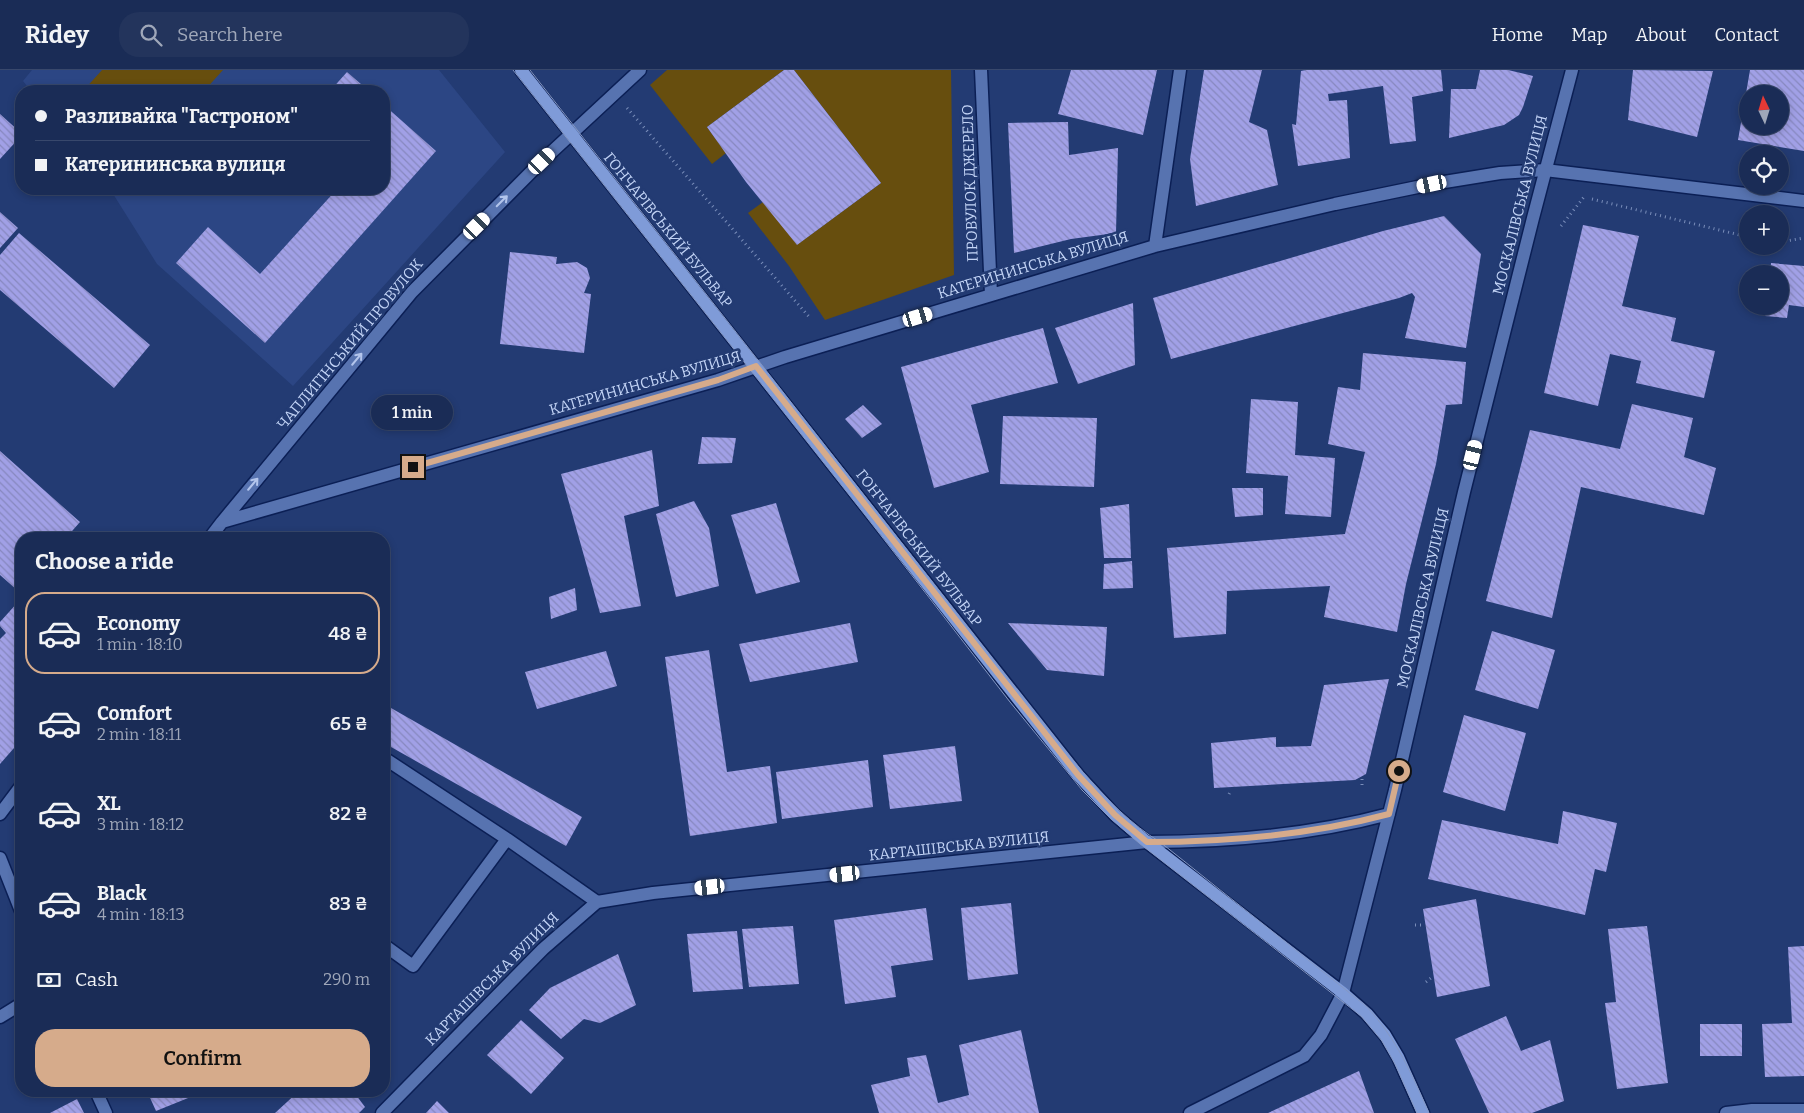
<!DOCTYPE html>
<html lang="en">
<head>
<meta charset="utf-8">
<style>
	body { margin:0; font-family:Bitter,serif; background:#23345c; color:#f1f3f6; height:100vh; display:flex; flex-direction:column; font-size:19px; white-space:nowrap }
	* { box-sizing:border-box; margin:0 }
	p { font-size:16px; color:#9fa7b9 }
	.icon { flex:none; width:28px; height:28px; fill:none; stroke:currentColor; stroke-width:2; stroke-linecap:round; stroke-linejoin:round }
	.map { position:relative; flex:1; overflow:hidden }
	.side { position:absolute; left:15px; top:462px; width:375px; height:565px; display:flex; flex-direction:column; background:#1a2c56; border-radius:20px; box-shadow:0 2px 8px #0003,0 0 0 1px #38486c }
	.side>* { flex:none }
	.top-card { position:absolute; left:15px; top:15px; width:375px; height:110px; border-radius:20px; box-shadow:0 2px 8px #0003,0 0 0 1px #38486c; display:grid; align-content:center; height:110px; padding:0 20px; background:#1a2c56 }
	.needle { width:32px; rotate:356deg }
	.controls { position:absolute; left:1739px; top:15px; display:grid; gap:10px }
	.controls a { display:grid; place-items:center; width:50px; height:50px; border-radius:50%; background:#1a2c56; box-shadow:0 2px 8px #0003,0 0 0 1px #38486c; font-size:25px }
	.end { position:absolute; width:22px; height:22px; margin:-11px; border:6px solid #d6ab8b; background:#111; box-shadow:0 0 0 2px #111 }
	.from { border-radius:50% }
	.bubble { position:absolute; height:35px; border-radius:18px; background:#1a2c56; box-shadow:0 2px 8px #0003,0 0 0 1px #38486c; font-size:16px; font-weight:600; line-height:35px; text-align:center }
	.car { position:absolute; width:15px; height:30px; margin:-15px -8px; border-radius:6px; box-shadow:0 0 4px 1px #0007; background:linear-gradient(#fff 24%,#345 0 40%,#fff 0 76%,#345 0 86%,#fff 0) }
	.top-card b { display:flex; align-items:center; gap:18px; height:48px; font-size:19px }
	.top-card b+b { border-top:1px solid #38486c }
	.top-card i { width:12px; height:12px; background:#f1f3f6 }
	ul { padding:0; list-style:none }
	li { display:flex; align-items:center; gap:15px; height:82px; margin:0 10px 8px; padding:0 10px; border:2px solid transparent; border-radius:20px }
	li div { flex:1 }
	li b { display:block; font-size:19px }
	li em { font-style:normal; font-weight:600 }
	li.current { border-color:#d6ab8b }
	li>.icon { width:45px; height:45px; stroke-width:1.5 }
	h2 { padding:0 20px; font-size:22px; line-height:60px }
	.pay { display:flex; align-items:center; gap:12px; height:55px; padding:0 20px; font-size:19px }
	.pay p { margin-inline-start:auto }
	.cta { display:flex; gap:10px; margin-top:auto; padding:10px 20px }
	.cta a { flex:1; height:58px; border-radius:20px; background:#d6ab8b; color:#111; font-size:20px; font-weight:600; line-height:58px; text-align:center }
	header { display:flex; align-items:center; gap:30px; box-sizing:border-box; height:70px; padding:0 25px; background:#1a2c56; border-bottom:1px solid #38486c }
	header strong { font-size:24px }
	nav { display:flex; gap:28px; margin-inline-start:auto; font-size:18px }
	.search { width:350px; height:45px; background:#23345c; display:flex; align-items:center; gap:12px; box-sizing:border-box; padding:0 18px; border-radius:20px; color:#9fa7b9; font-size:19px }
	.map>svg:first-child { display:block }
	.built { fill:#2c4684 }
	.garden { fill:#674e0e }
	.building { fill:url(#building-back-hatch); fill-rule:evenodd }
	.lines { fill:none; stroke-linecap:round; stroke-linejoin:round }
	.lane-casing { stroke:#0b1f55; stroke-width:15 }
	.street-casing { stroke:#0b1f55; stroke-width:15 }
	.secondary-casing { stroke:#0b1f55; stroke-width:15 }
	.primary-casing { stroke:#0b1f55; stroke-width:15 }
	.path { stroke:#7a8eba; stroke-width:3; stroke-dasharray:1 4; stroke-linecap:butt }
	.lane { stroke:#5773b0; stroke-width:12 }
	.street { stroke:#5773b0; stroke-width:12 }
	.secondary { stroke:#5773b0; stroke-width:12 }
	.primary { stroke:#7f9bd8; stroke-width:12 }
	.tram { stroke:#8598c3; stroke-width:1 }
	.oneway { stroke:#b3c5ec }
	.route { stroke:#d6ab8b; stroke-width:6 }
	.labels { text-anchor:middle; stroke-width:5; stroke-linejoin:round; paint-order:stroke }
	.street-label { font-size:15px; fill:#c3d4f6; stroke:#233b73 }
</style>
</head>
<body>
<header>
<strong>Ridey</strong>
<div class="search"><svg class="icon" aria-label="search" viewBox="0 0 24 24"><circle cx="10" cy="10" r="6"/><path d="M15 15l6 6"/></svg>Search here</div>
<nav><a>Home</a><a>Map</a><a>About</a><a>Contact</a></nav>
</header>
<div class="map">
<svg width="1804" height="1043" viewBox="0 0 1804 1043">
	<defs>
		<pattern id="building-back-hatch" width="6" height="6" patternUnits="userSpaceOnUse" patternTransform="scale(1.25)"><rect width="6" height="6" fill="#a1a0e6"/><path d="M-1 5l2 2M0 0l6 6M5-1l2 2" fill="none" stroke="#8788bf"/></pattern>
	</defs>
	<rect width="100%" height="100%" fill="#233b73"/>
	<path class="built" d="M32,0H439L505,82L293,316L157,194L110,119H384V21H31L23,11Z"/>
	<path class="garden" d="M102,0H223L204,21H83Z
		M667,0H784L707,57L726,83L712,94L650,15Z
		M794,0H951L954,205L825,250L789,196L748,143L763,132L798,174L881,113Z"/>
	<path class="building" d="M784,0H794L881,113L797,175L746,112L707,57Z
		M1071,0H1157L1143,65L1058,44Z
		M1204,0H1262L1249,52L1267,60L1278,115L1196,136L1190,89Z
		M1306,0H1441L1443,21L1412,27L1416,71L1390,74L1383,16L1328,24L1329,31L1347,30L1350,88L1298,96L1292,54L1296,55L1301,1Z
		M1480,0H1508L1533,6L1523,37L1519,45L1504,55L1449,68L1451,19H1476Z
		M1633,0L1713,1L1697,67L1628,50Z
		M1750,0H1804V81L1738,70ZM1748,24H1780V56H1748Z
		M347,2L369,21H330Z
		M384,35L436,81L265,273L176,193L208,157L260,204L337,119H384Z
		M0,44L21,63V66L0,89Z
		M1068,52L1069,85L1118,78L1116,163L1071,169L1014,183L1008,53Z
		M0,142L18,158L0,178Z
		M1444,146L1481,184L1466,278L1405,268L1415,227L1412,223L1399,228L1171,289L1153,228L1383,161Z
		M1583,155L1639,166L1622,236L1676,248L1671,271L1715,281L1704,328L1636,313L1641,291L1610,284L1598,336L1544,323Z
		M19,163L150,275L114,318L0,220V185Z
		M510,182L557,187L556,194L577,192L587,198L590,208L584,223L591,224L584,283L500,274Z
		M1771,193L1804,196V237L1789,235L1787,248L1765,246L1766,236H1780V204H1770Z
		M1133,233L1135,295L1078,314L1055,258Z
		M1043,258L1058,313L971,335L989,402L934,418L901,297Z
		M1363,283L1466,292L1462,334L1446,335L1436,394L1406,514L1397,562L1324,547L1330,516L1227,521L1226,564L1174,568L1167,478L1345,464L1365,382L1328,374L1338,317L1360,320Z
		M1251,329L1298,332L1295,385L1335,388L1331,447L1285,444L1288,406L1246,403Z
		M1632,334L1693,348L1684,387L1716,398L1704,445L1581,417L1552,548L1486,531L1530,360L1620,379Z
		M863,335L882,354L862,368L845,349Z
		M1003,346L1097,348L1094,417L1000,414Z
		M702,367L736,368L732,393L698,394Z
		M652,380L659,436L624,446L641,536L600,543L561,404Z
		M0,381L80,452L65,469H21V516L17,520L0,505Z
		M1232,418H1263V445L1235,447Z
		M694,431L709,458L719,516L676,527L656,444Z
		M776,433L800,512L756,524L731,445Z
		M1129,434L1131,488H1104L1100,438Z
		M1132,491L1133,518L1103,519L1104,494Z
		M575,518L577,540L551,549L549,527Z
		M18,532L21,534V670L0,694V569L6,563L0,556V552Z
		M850,553L858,592L750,612L739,574Z
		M1008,553L1107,557L1104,606L1047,600Z
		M1492,561L1555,580L1538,639L1475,620Z
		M709,580L727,702L770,696L777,753L690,766L665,587Z
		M606,581L617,616L537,639L525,602Z
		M1389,609L1366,704L1355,710L1214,718L1211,673L1276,667V677L1311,676L1324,615Z
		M384,634L582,747L566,776L384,673Z
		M1464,645L1526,663L1505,741L1443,722Z
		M955,676L962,731L890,739L883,685Z
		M868,690L873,737L782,749L776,702Z
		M1563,741L1617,753L1606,802L1595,799L1585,845L1428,809L1442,750L1558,774Z
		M1476,829L1490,916L1437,927L1423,839Z
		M1011,833L1018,904L968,910L961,838Z
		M926,838L933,890L891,896L896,927L845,934L834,850Z
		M793,856L799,914L749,917L742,859Z
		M1647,856L1668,1013L1617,1019L1605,933L1616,932L1608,859Z
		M737,861L743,919L693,922L687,864Z
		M1804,876V1006L1765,1007L1762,954L1792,953L1788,877Z
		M618,884L636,935L600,953L584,949L561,969L529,940L550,918Z
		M1506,946L1521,981L1550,970L1564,1031L1532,1043H1489L1455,969Z
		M521,950L564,988L531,1024L487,985Z
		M1700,954H1742V986H1700Z
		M1021,960L1039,1043H879L871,1015L910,1006L907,988L926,985L938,1033L969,1025L959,975Z
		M1359,1001L1374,1043H1268Z
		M147,1021H197L198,1024L156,1041Z
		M299,1021H353L365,1037L359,1043H275Z
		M77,1029L84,1043H50Z
		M437,1031L449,1043H426Z"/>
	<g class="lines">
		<g class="lane-casing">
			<path id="lane" d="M384,688L507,769L597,832
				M384,875L413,896L507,769
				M0,947L21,934"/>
		</g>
		<g class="street-casing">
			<path id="street" d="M981,0L991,224
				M1155,176L1180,0
				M222,452L412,222L542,91L640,0
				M209,469L222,452L718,310L785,287L1155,176L1335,134L1432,114L1500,103L1545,100L1804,131
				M0,744L21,716
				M0,788L21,841
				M96,1021L106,1043
				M382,1043L543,879L597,832L653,823L1147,772
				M1190,1043L1304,986L1321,965L1343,923"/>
		</g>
		<g class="secondary-casing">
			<path id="secondary" d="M1147,772C1228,772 1311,765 1389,744
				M1343,923L1395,720L1464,422L1533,148L1572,0
				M1726,1043L1752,1040H1804"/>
		</g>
		<g class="primary-casing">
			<path id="primary" d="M521,0L1078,705L1115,745L1147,772L1343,923L1367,944L1385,965L1398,987L1423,1043"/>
		</g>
		<path class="path" d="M627,38L811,249
			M1592,129L1748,167
			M1561,156L1584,127
			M1780,172L1804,168
			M1362,709V716
			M1229,724L1231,720
			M1415,855H1422
			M1426,912L1431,908"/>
		<use href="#lane" class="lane"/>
		<use href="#street" class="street"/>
		<use href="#secondary" class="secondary"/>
		<use href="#primary" class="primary"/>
		<path class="tram" d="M513,0L865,445L1010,632L1082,720L1111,749L1139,773L1361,946L1382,971L1395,994L1417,1043
			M530,0L1018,621C1059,671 1104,738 1160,772L1366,936C1397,969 1411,1003 1429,1043"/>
	</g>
	<defs><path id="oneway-shaft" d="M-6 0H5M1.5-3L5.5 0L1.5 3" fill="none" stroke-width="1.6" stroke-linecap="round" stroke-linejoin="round" transform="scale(1.25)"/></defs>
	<g class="oneway">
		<use href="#oneway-shaft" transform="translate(502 131) rotate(-45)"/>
		<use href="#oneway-shaft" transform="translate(357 289) rotate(-50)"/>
		<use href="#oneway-shaft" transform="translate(253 414) rotate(-50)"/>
	</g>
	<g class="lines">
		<path class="route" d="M413,397L718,310L756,296L1078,705L1115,745L1147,772C1228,772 1310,765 1389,744L1399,701"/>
	</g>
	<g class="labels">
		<g class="street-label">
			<text transform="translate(970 113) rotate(-92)" y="5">ПРОВУЛОК ДЖЕРЕЛО</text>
			<text transform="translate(1520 135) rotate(-76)" y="5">МОСКАЛІВСЬКА ВУЛИЦЯ</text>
			<text transform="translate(668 160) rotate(51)" y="5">ГОНЧАРІВСЬКИЙ БУЛЬВАР</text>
			<text transform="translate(1033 195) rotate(-17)" y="5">КАТЕРИНИНСЬКА ВУЛИЦЯ</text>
			<text transform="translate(350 274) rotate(-50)" y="5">ЧАПЛИГІНСЬКИЙ ПРОВУЛОК</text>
			<text transform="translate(645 313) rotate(-16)" y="5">КАТЕРИНИНСЬКА ВУЛИЦЯ</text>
			<text transform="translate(919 478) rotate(52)" y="5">ГОНЧАРІВСЬКИЙ БУЛЬВАР</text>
			<text transform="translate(1423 528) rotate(-77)" y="5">МОСКАЛІВСЬКА ВУЛИЦЯ</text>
			<text transform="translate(959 776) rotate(-6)" y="5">КАРТАШІВСЬКА ВУЛИЦЯ</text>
			<text transform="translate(492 909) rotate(-45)" y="5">КАРТАШІВСЬКА ВУЛИЦЯ</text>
		</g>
	</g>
</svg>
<div class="controls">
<a><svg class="needle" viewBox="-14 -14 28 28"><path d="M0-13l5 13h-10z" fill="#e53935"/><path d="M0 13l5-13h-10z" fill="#9fa7b9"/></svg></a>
<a><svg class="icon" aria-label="locate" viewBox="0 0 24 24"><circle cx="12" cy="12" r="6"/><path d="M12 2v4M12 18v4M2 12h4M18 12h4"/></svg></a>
<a>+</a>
<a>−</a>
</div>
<i class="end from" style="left:1399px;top:701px"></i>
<i class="end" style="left:413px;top:397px"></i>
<div class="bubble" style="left:371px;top:325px;width:82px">1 min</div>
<i class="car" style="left:542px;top:91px;rotate:46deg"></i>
<i class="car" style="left:1432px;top:114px;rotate:258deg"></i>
<i class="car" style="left:477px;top:156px;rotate:45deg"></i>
<i class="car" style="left:918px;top:247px;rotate:73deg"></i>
<i class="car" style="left:1473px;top:385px;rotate:14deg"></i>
<i class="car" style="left:845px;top:804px;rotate:264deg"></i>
<i class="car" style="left:710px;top:817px;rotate:264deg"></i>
<div class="top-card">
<b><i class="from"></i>Разливайка &quot;Гастроном&quot;</b>
<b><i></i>Катерининська вулиця</b>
</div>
<section class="side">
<h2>Choose a ride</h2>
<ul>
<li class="current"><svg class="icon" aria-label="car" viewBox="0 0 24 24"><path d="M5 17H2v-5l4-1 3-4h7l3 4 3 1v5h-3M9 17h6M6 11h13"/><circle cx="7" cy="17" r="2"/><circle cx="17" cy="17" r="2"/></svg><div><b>Economy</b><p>1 min · 18:10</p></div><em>48 ₴</em></li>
<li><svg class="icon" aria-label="car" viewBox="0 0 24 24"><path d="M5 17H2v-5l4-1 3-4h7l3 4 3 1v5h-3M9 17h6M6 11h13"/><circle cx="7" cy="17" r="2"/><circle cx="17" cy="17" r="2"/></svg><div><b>Comfort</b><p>2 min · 18:11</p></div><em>65 ₴</em></li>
<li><svg class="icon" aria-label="car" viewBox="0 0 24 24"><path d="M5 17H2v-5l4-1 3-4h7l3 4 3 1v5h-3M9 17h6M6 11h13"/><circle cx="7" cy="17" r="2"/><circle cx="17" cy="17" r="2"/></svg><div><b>XL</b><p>3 min · 18:12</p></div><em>82 ₴</em></li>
<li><svg class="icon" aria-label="car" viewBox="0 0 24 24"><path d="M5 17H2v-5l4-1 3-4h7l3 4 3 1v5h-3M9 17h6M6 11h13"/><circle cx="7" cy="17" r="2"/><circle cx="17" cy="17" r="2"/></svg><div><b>Black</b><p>4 min · 18:13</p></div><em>83 ₴</em></li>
</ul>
<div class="pay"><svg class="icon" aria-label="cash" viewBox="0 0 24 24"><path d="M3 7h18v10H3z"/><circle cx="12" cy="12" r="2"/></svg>Cash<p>290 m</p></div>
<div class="cta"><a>Confirm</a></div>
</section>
</div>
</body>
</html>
